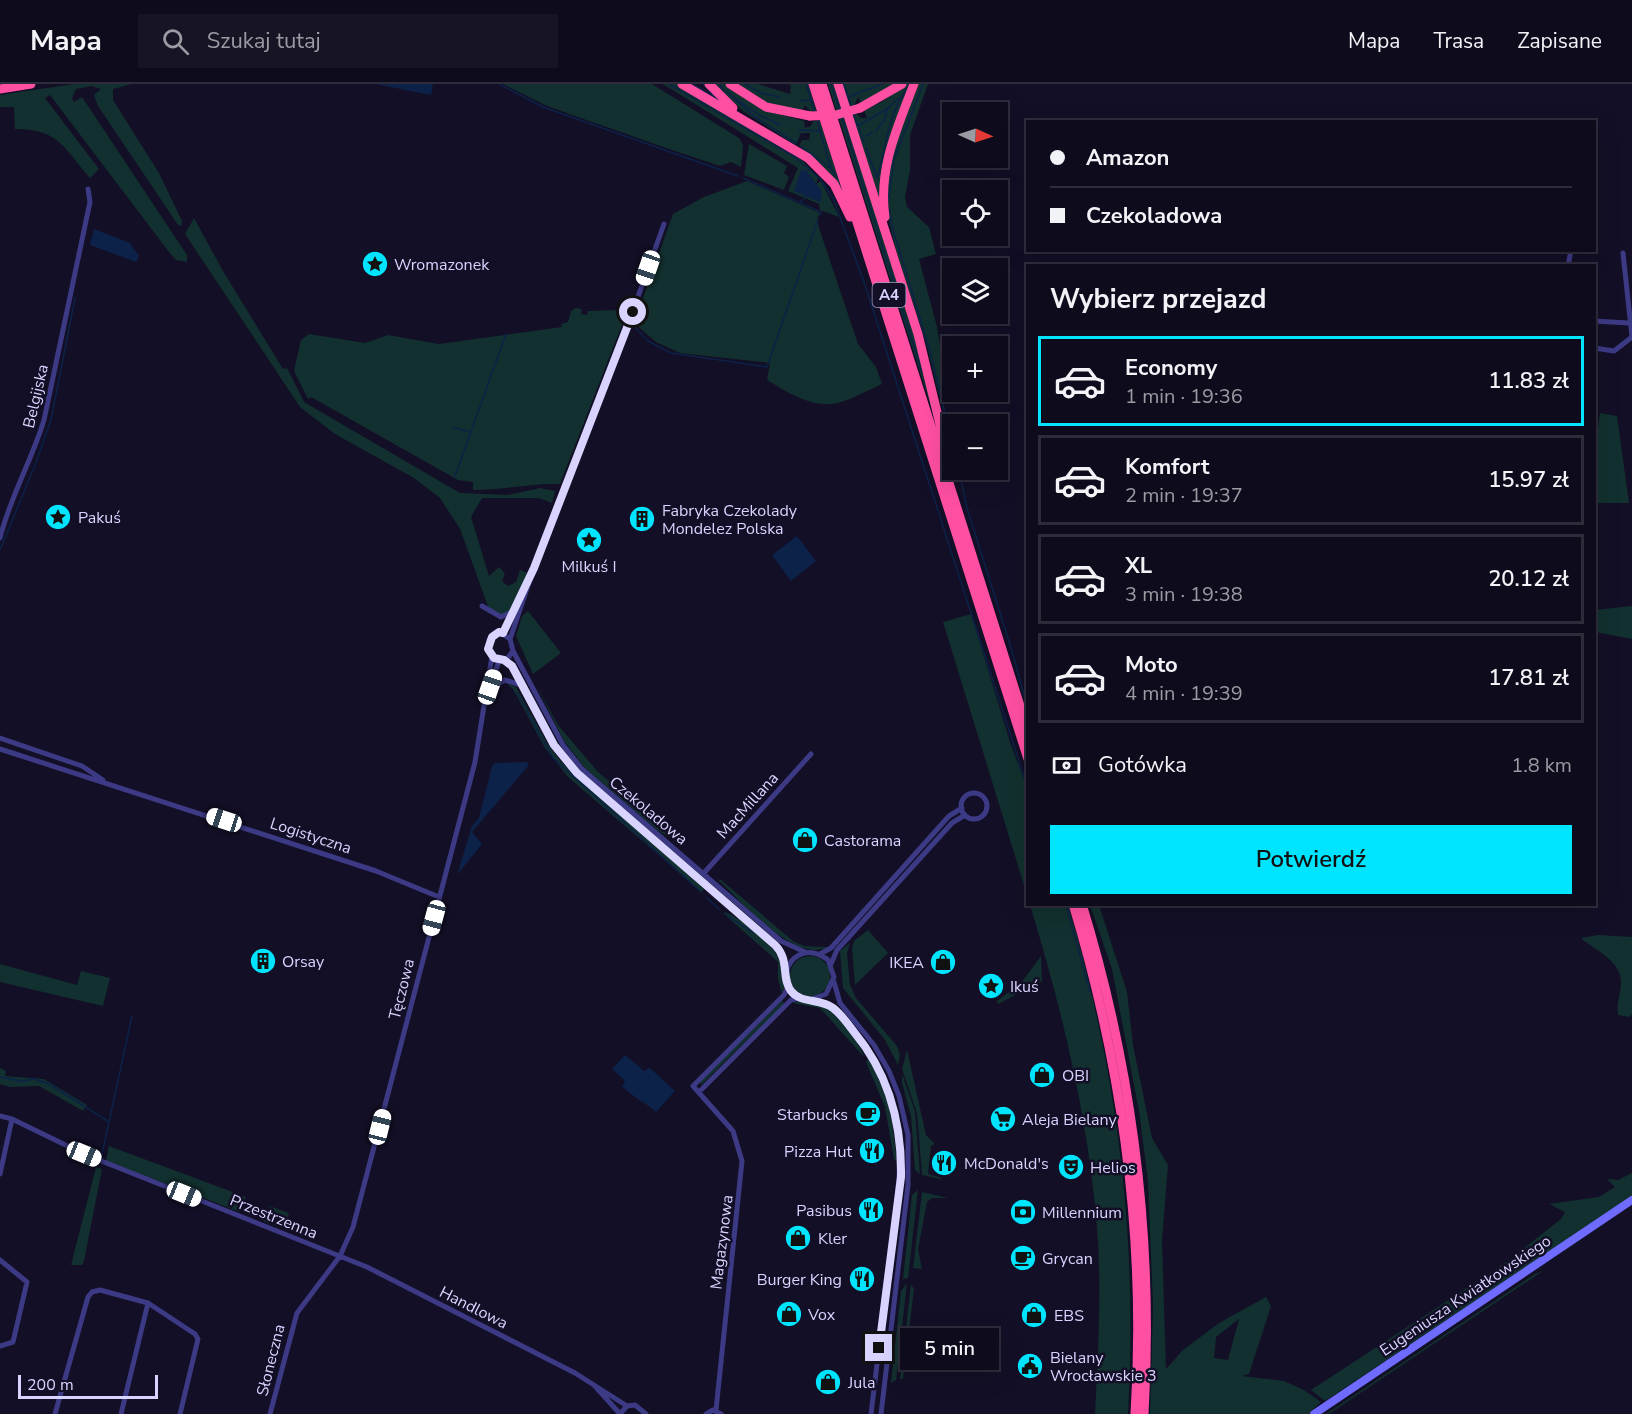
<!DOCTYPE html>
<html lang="pl">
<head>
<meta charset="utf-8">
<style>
	body { margin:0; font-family:"Nunito Sans",sans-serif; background:#171425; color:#f1f3f6; height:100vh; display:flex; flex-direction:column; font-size:22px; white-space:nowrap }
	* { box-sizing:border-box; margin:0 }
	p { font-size:20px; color:#9b9ba3 }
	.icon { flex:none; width:33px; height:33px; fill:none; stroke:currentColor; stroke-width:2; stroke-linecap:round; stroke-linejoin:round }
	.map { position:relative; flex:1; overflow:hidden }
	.details { position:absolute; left:1026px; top:180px; width:570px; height:642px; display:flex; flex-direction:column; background:#0e0b1c; border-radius:0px; box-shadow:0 6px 24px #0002,0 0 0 2px #2e2b3b }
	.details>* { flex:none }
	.hud { position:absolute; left:1026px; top:36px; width:570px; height:132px; border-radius:0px; box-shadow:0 6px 24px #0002,0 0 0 2px #2e2b3b; display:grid; align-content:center; height:132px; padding:0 24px; background:#0e0b1c }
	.needle { width:39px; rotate:93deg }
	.controls { position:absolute; left:942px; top:18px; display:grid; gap:12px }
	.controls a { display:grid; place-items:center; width:66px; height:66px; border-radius:0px; background:#0e0b1c; box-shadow:0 6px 24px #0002,0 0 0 2px #2e2b3b; font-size:30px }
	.scale { position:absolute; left:18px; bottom:15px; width:140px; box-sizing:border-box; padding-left:6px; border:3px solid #d9d4ff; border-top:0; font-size:16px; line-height:21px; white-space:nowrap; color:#d9d4ff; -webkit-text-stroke:4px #130f26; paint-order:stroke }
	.end { position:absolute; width:27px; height:27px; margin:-14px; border:8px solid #d9d4ff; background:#111; box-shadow:0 0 0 3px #111 }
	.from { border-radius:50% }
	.bubble { position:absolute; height:42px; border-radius:0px; background:#0e0b1c; box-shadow:0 6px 24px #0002,0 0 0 2px #2e2b3b; font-size:20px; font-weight:600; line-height:42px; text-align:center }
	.car { position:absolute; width:18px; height:36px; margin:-18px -9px; border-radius:8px; box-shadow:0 0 4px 2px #0007; background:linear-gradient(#fff 24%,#345 0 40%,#fff 0 76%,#345 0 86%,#fff 0) }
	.hud b { display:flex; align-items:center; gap:21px; height:57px; font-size:22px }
	.hud b+b { border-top:2px solid #2e2b3b }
	.hud i { width:15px; height:15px; background:#f1f3f6 }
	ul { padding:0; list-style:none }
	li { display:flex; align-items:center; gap:18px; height:90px; margin:0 12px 9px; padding:0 12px; border:3px solid #2e2b3b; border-radius:0px }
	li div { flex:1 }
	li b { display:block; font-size:22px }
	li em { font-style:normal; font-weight:600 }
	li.on { border-color:#00e5ff }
	li>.icon { width:54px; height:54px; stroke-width:1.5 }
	h2 { padding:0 24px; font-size:27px; line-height:72px }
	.pay { display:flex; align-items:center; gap:15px; height:66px; padding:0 24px; font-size:22px }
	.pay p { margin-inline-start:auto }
	.cta { display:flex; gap:12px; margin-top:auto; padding:12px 24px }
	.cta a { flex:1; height:69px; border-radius:0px; background:#00e5ff; color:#111; font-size:24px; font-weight:600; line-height:69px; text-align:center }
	header { display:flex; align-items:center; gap:36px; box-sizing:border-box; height:84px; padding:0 30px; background:#0e0b1c; border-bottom:2px solid #2e2b3b }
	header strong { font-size:28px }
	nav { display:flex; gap:33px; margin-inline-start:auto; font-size:21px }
	.search { width:420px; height:54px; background:#171425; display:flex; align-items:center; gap:15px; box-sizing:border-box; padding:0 21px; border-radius:0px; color:#9b9ba3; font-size:22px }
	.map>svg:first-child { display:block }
	.green { fill:#12302f; fill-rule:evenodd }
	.water { fill:#0c2248 }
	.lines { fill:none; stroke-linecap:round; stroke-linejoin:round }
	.stream { stroke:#0c2248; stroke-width:1.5 }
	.minor { stroke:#3d3a85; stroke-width:5 }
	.secondary { stroke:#6f6bff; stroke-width:8 }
	.motorway { stroke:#ff4fa3; stroke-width:9 }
	.motorway-bridge { stroke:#ff4fa3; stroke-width:9 }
	.route { stroke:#d9d4ff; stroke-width:8 }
	.labels { text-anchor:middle; stroke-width:5; stroke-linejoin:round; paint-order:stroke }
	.shield { fill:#130f26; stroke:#9e99be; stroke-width:1.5 }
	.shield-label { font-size:15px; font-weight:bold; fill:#d9d4ff }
	.poi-label { font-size:16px; fill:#d9d4ff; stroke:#130f26; text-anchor:start }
	.street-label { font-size:16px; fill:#d9d4ff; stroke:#130f26 }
</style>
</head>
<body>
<header>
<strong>Mapa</strong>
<div class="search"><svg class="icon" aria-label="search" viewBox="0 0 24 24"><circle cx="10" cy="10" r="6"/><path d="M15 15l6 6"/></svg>Szukaj tutaj</div>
<nav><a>Mapa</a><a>Trasa</a><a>Zapisane</a></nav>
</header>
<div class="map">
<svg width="1632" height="1330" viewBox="0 0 1632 1330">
	<rect width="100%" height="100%" fill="#130f26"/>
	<path class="green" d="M74,0H132L113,5V16L159,89L182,137L181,142L178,141L98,22L94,11L101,5L91,2L76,5L72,14L74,18L82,13L187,171V178L176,176L169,168L50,11L45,14L99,85L90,94C64,65 60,45 15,45L14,23H0V11Z
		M503,0H652L739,54L743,61L741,83L731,78L720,82L666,64L547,22Z
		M663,0H676L803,77L818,94L816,100L821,97L839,133L820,126L819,120L788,107L798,84Z
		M715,0H724L763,26L804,37L805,44L811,42L813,37H820L841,103L824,83L799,62L802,56H809L810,49H801L796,61L743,27Z
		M735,0H758L790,10L791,1L788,0H808L817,29H811L805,21L802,28L764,18Z
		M828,0H835L912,241L934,332Z
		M842,0H895L861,19L858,13L854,22L849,24Z
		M906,0H911L879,114L852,32L857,30L861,34H867L864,27L885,16Z
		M918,0H928L910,51V86L905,113L907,123L929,143L936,170L919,175L937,243L948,308L939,311C933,287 928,263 920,240C905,190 879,136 889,83C894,54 908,27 918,0Z
		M749,60L787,82L784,89L789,93L784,106L744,91Z
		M747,97L820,129L817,135L820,147L858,260L876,283L882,300C868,306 853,315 838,319C813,325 787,308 767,296L770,279L680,269L656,258L634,239L673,130L704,113Z
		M194,134L223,187L283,285L287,284L304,318L460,409L508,411L540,404L555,407L552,419L539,414H482L471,433L489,492L499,483L505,489L502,497L508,502L516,498L520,486L527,489L513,525L503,531L489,525L460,445L440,414L414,394L335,350L300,323L185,150Z
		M575,224L582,225L581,230L587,231L588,227L618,226L625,233L560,400C530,399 504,406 473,406V398L458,396L311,313L308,315L294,287L301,256L309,250L365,259L388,251L439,260L562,243L561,240L568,238L571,227Z
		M1600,329L1617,332L1629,419H1595V367Z
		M1632,522V555L1595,548V526Z
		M528,527L561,569L533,590L516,552L522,532Z
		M971,530L1010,658L1027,703V811L943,538Z
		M534,597L558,641L598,688L676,752L680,756L678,759L657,746L585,684L564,657Z
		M506,598L516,603L547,659L562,679L704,805L702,808L568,693L545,664L513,605Z
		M720,795L793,857L804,862L828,863C794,880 742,817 719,797Z
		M1030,821H1068C1118,990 1138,1154 1128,1330H1095C1098,1268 1102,1205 1097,1143C1088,1033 1062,926 1030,821Z
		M1090,821H1099L1127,908L1133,961L1152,1054L1168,1081L1162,1157L1166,1285L1183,1266L1219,1239L1266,1213L1271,1222L1249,1290L1242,1292L1284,1297L1304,1306L1321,1318L1308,1330H1150L1153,1222L1148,1097L1139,1027L1112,885ZM1239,1235L1228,1276L1214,1274L1216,1253Z
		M725,828C751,840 780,861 783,891C784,898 786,903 782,909L778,895V878L724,830Z
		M868,846L888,869L855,901L852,864L854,857Z
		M1598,851L1632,853V930L1629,933L1618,931C1616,919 1621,910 1621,898C1621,877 1596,867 1581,854Z
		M850,859L847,870L850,901L856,914L897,962L900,971L898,981L885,956L843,904L840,867Z
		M790 892a20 20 0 1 1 40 0a20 20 0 1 1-40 0Z
		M1041,872L1042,897L998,920L997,917L1021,899Z
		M0,880L77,901L81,887L110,894L103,922L0,898Z
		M782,917L785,919L701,1001L700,998Z
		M799,917C808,919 818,920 827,924C836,929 863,963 864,973L820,924L792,919Z
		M907,966L926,1051L935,1060L931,1062L928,1090L942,1094L940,1095L922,1091L917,1029L902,985Z
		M869,973L890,1022L897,1077L894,1075L885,1023L866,978Z
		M0,984L6,987L5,992L44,995L87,1021L83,1027L39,1002L10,1003L0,1000Z
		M902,990L915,1027L920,1090L915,1086L911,1032L902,999Z
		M109,1062L246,1113L240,1128L106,1077Z
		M96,1083L102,1085L84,1177L82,1181H71Z
		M1632,1089V1112L1325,1317L1311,1306L1508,1177L1561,1135L1565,1128L1549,1120L1599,1113L1615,1103L1607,1095L1618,1096Z
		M918,1106L908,1194L903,1195L912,1111Z
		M922,1108L948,1114H932L927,1118L918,1165L922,1185L913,1184Z
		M269,1122L289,1129L284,1145L263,1137Z
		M1543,1187L1329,1330H1326L1535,1190Z
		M907,1199L896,1296L891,1299L901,1207Z
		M911,1200L914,1205L903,1295H900Z"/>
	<path class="water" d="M375,0H432L433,1L431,11Z
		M801,86H806L822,108L820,118L794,107Z
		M94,145L130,159L139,172L136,178L90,161Z
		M797,452L816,477L791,497L772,471Z
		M527,678L529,681L472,748L482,760L457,791L472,742L479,734L492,682L495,679Z
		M625,971L644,987L650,984L675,1007L656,1028C645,1018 632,1013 622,1002L625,997L612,985Z"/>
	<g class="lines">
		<path class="stream" d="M499,0L543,23L738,92
			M669,0L795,73L820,95L833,114L865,201L1028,705
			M693,0L717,15
			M703,0L714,12
			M719,0L724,6
			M744,0L761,9L780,13
			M806,0L815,28
			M831,0L840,27
			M844,0L851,22
			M726,7L755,33L796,59
			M730,11L759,31L781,41
			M848,13L882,0
			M800,17L810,16
			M853,29L864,58
			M842,34L922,288
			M817,36L831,85L837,94
			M859,41L887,25L899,14
			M799,46L820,47
			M876,47L884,37L887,25
			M866,52L872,49
			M801,62L830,84
			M866,64L877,94C887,62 887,30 909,2
			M743,94L821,128L820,131
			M800,118L808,112
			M888,119L894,75L923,0
			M889,124L893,146L930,267L952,359
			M619,236L623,237
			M633,241L648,257L671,269L767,283L818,136
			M453,343L469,348
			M959,386L967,424L1012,567L1028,625
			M455,392L506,250
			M0,466L35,381L51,336L75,214
			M517,609L553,674L701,808
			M706,813L719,825
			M1066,820L1090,908
			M725,830L753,849
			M0,993L21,997L35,995L51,1001L109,1038L101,1074
			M109,1038L132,932"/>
		<path class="minor" d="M1568,182L1571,166
			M1594,237L1628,239
			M1594,264L1614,267L1632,253L1623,169
			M0,454C10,413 32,376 44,336L90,118L88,105
			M482,522L501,533L514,527
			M503,549L530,490
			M510,555L533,487L625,249L664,140
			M513,567L507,575L497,576L489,567V556L499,548L510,555L513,567L563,661L582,685L781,857L805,868
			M504,576L514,584L554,661L571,683L775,861L782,871L787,887
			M490,602L499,577
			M489,605L505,596L524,602
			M0,654L82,682L103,696
			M0,665L376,787L439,813
			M961 722a13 13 0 1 1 26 0a13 13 0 1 1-26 0Z
			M703,790L811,670
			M820,870L831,864L949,732L962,724
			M831,880L837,866L952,739L965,731
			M834,898L840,919L874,961L889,987L899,1012L908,1051V1101L881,1330
			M809,916L826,910L834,893L828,876C819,869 809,866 799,871C786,878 782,895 791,907C800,919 816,915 828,921C851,933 877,978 886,1001C910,1061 896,1119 889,1181C883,1230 877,1280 871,1330
			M699,1008L791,916L800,914
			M0,1032L12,1035L84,1070L367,1183L575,1289L627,1322
			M0,1090L12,1035
			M0,1176L27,1198L13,1258L0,1262
			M594,1301L620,1330L627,1322L635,1321L646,1330
			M716,1326L742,1077L733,1047L693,1002L784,911L788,903
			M55,1330L88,1213L92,1208L100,1206L148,1219L195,1250L198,1255L180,1330
			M121,1330L148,1219
			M270,1330L297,1229L340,1172L353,1143L475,678L492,572
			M706,1330L713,1326L721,1330"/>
		<path class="secondary" d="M1314,1330L1632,1116"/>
		<path class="motorway" d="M682,0L808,74L834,100L850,133
			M709,0L733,24
			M730,0L766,23L810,32
			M813,0L1028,675
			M822,0L1028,647
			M838,0L918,250L952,390
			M0,5L31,0
			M860,24L902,0
			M885,133C878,85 897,44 914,0
			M1073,820C1123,986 1146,1157 1135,1330
			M1082,820C1133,986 1154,1157 1144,1330"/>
		<path class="motorway-bridge" d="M810,32L836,31L860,24"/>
	</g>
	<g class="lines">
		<path class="route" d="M633,228L534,484L503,549L499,548L492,553L488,565L494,574L504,576L512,582L554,661L577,689L775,861C790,876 781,894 791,907C801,920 820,914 833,924C841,930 848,940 854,948C889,990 902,1039 901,1093L879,1264"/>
	</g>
	<defs>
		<g id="sight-disc" transform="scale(1.35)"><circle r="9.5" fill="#00e5ff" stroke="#130f26"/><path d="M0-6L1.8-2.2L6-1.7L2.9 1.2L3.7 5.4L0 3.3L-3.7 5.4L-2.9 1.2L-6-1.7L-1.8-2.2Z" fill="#111"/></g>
		<g id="building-disc" transform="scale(1.35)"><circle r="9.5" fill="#00e5ff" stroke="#130f26"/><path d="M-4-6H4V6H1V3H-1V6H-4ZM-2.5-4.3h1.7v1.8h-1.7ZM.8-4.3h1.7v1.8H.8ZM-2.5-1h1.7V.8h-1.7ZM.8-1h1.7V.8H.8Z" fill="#111"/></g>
		<g id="shop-disc" transform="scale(1.35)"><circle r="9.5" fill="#00e5ff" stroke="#130f26"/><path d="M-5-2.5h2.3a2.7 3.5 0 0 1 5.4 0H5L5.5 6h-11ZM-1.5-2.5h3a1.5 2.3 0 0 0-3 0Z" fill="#111"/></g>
		<g id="cafe-disc" transform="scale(1.35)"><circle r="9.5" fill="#00e5ff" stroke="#130f26"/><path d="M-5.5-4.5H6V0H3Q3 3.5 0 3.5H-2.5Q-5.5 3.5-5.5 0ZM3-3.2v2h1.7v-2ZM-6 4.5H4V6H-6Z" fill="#111"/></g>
		<g id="supermarket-disc" transform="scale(1.35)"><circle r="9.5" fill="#00e5ff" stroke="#130f26"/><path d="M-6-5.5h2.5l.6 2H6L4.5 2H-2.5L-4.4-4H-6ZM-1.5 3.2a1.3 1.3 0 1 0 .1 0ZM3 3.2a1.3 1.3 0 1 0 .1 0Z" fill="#111"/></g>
		<g id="restaurant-disc" transform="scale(1.35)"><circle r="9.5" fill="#00e5ff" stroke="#130f26"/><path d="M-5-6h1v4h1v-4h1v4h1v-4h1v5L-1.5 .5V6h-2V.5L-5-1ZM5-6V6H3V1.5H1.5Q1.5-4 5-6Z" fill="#111"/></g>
		<g id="theatre-disc" transform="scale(1.35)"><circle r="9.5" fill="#00e5ff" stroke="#130f26"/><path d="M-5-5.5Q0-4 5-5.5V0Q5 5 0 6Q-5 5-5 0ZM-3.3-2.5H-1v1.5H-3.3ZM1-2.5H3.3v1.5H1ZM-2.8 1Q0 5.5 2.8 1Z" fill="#111"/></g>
		<g id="bank-disc" transform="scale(1.35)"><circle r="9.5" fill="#00e5ff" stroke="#130f26"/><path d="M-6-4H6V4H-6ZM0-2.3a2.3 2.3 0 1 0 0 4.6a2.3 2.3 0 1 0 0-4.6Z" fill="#111"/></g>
		<g id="civic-disc" transform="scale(1.35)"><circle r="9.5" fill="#00e5ff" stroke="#130f26"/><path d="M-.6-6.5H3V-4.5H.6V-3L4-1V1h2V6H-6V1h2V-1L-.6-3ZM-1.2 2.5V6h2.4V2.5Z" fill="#111"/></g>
	</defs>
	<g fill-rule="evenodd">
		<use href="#sight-disc" x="375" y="180"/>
		<use href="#sight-disc" x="58" y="433"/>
		<use href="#building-disc" x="642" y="435"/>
		<use href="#sight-disc" x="589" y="456"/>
		<use href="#shop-disc" x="805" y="756"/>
		<use href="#building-disc" x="263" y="877"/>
		<use href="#shop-disc" x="943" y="878"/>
		<use href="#sight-disc" x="991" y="902"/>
		<use href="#shop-disc" x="1042" y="991"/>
		<use href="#cafe-disc" x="868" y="1030"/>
		<use href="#supermarket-disc" x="1003" y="1035"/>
		<use href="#restaurant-disc" x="872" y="1067"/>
		<use href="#restaurant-disc" x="944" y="1079"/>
		<use href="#theatre-disc" x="1071" y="1083"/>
		<use href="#restaurant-disc" x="871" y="1126"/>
		<use href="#bank-disc" x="1023" y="1128"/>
		<use href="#shop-disc" x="798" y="1154"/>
		<use href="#cafe-disc" x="1023" y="1174"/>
		<use href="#restaurant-disc" x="862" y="1195"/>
		<use href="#shop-disc" x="789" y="1230"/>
		<use href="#shop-disc" x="1034" y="1231"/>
		<use href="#civic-disc" x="1030" y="1282"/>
		<use href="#shop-disc" x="828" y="1298"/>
	</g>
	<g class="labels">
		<rect class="shield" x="872.5" y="199" width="33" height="24" rx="4.5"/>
		<g class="shield-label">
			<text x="889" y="216">A4</text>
		</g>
		<g class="poi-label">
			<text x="394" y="186">Wromazonek</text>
			<text x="662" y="432">Fabryka Czekolady<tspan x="662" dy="18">Mondelez Polska</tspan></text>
			<text x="78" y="439">Pakuś</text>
			<text x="589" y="488" text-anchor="middle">Milkuś I</text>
			<text x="824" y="762">Castorama</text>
			<text x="282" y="883">Orsay</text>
			<text x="924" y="884" text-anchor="end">IKEA</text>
			<text x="1010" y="908">Ikuś</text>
			<text x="1062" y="997">OBI</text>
			<text x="848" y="1036" text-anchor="end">Starbucks</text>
			<text x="1022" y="1041">Aleja Bielany</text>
			<text x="852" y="1073" text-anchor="end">Pizza Hut</text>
			<text x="964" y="1085">McDonald's</text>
			<text x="1090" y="1089">Helios</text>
			<text x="852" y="1132" text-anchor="end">Pasibus</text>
			<text x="1042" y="1134">Millennium</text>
			<text x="818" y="1160">Kler</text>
			<text x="1042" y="1180">Grycan</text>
			<text x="842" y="1201" text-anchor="end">Burger King</text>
			<text x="808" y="1236">Vox</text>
			<text x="1054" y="1237">EBS</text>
			<text x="1050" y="1279">Bielany<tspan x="1050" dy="18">Wrocławskie 3</tspan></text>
			<text x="848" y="1304">Jula</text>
		</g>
		<g class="street-label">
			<text transform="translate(35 312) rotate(-77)" y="6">Belgijska</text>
			<text transform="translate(747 721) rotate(-48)" y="6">MacMillana</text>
			<text transform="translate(649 726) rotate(40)" y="6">Czekoladowa</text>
			<text transform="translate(311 751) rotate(18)" y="6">Logistyczna</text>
			<text transform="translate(401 905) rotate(-76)" y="6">Tęczowa</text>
			<text transform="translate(274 1132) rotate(22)" y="6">Przestrzenna</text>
			<text transform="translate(721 1158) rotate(-83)" y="6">Magazynowa</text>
			<text transform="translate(1465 1211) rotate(-34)" y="6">Eugeniusza Kwiatkowskiego</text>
			<text transform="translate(474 1223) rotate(27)" y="6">Handlowa</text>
			<text transform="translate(270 1276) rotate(-76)" y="6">Słoneczna</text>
		</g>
	</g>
</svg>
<div class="controls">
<a><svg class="needle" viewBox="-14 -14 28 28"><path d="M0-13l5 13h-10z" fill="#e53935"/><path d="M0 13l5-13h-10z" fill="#9b9ba3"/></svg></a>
<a><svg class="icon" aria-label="locate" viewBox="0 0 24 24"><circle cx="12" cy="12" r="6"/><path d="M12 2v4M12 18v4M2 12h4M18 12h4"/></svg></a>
<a><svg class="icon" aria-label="layers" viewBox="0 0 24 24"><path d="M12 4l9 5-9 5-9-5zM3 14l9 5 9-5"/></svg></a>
<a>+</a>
<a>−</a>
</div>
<div class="scale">200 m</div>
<i class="end from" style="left:633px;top:228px"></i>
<i class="end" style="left:879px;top:1264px"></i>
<div class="bubble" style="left:900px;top:1244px;width:99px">5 min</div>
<i class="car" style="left:648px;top:184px;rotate:199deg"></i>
<i class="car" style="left:490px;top:603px;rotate:19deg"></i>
<i class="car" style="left:224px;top:736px;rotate:288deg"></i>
<i class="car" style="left:434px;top:834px;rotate:195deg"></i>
<i class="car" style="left:380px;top:1043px;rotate:14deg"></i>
<i class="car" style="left:84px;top:1070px;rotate:112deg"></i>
<i class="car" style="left:184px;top:1110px;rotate:112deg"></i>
<div class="hud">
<b><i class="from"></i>Amazon</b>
<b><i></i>Czekoladowa</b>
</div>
<section class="details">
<h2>Wybierz przejazd</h2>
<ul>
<li class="on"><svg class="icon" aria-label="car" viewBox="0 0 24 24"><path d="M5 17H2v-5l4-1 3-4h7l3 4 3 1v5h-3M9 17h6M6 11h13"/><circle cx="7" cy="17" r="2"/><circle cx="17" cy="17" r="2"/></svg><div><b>Economy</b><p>1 min · 19:36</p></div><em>11.83 zł</em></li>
<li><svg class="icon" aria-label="car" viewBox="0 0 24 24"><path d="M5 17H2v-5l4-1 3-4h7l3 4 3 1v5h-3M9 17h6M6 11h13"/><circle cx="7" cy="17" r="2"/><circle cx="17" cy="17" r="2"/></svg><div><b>Komfort</b><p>2 min · 19:37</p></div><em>15.97 zł</em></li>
<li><svg class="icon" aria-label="car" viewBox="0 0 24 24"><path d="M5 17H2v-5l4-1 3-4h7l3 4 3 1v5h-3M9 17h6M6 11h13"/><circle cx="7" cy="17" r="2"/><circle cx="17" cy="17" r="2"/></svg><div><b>XL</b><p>3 min · 19:38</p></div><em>20.12 zł</em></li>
<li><svg class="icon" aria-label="car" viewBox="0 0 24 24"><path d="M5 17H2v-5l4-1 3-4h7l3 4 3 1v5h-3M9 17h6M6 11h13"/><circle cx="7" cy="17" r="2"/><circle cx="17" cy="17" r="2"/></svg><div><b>Moto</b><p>4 min · 19:39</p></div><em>17.81 zł</em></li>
</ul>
<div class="pay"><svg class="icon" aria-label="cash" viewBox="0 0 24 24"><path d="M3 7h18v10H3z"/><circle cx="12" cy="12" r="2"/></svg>Gotówka<p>1.8 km</p></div>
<div class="cta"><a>Potwierdź</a></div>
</section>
</div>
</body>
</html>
